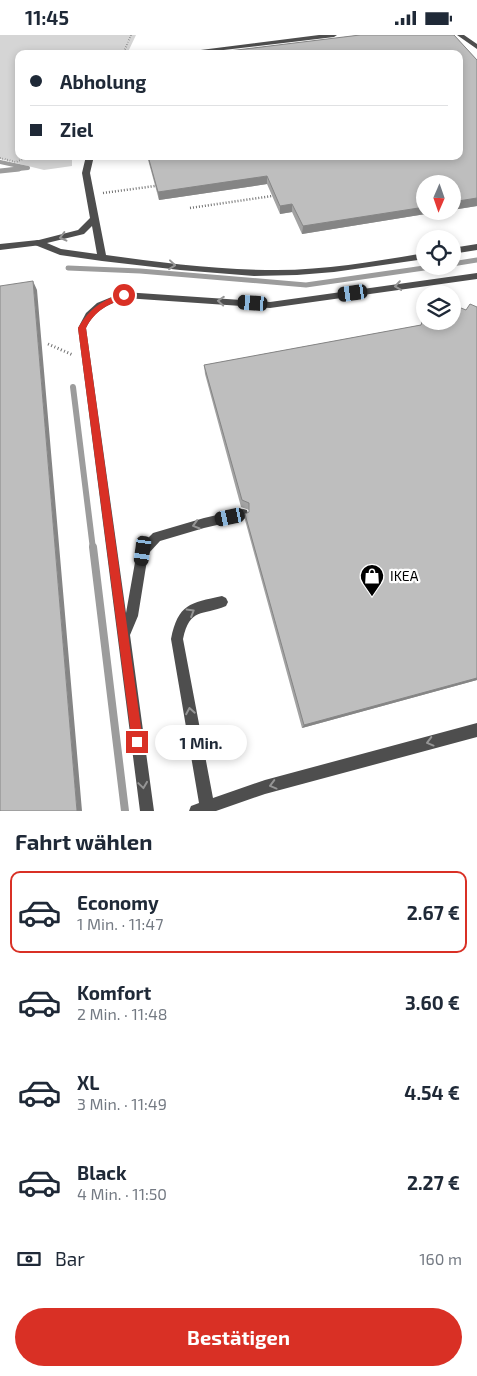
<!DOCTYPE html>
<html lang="de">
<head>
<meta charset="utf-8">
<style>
	body { margin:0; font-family:"Exo 2",sans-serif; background:#f6f6f7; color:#1f2937; height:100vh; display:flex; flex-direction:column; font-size:19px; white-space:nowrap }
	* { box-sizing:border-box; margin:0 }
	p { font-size:16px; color:#747a83 }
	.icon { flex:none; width:28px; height:28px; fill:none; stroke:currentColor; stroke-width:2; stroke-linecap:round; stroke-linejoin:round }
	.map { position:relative; height:776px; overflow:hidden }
	.panel { display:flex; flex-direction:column; background:#fff; flex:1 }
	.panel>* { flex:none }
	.banner { position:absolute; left:15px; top:15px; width:448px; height:110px; border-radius:10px; box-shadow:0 2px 8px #0003; display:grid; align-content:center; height:110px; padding:0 15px; background:#fff }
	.needle { width:32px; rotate:182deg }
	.fabs { position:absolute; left:416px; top:140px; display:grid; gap:10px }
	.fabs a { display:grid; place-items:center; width:45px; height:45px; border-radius:50%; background:#fff; box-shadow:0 2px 8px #0003; font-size:25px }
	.end { position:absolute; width:22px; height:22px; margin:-11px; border:6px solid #d93025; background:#fff; box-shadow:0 0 0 2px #fff }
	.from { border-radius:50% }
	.bubble { position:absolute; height:35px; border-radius:18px; background:#fff; box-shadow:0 2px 8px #0003; font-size:16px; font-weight:700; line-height:35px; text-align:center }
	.car { position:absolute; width:15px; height:30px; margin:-15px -8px; border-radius:6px; box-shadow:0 0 4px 1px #0007; background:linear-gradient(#222 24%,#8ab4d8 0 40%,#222 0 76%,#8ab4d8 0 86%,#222 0) }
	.banner b { display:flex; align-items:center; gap:18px; height:48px; font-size:19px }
	.banner b+b { border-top:1px solid #e0e1e3 }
	.banner i { width:12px; height:12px; background:#1f2937 }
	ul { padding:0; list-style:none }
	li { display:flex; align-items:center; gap:15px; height:82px; margin:0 10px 8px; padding:0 5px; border:2px solid transparent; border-radius:10px }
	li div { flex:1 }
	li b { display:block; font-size:19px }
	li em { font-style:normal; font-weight:700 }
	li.on { border-color:#d93025 }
	li>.icon { width:45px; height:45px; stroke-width:1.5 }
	h2 { padding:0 15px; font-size:22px; line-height:60px }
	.pay { display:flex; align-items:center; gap:12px; height:55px; padding:0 15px; font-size:19px }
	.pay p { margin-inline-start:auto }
	.button { display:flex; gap:10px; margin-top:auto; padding:10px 15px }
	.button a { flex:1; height:58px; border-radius:30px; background:#d93025; color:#fff; font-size:20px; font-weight:700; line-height:58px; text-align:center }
	.status { display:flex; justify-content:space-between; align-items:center; height:35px; padding:0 25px; background:#fff; direction:ltr }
	.status svg { height:14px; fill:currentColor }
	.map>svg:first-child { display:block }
	.green { fill:#d5d5d5 }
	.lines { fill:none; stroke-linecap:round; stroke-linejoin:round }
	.stream-far3 { stroke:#9c9c9c; stroke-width:4 }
	.stream-far2 { stroke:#9c9c9c; stroke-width:5 }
	.stream-far1 { stroke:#9c9c9c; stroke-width:6 }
	.stream { stroke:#9c9c9c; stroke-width:8 }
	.path-far2 { stroke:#707070; stroke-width:2; stroke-dasharray:0.5 2; stroke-linecap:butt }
	.path-far1 { stroke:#707070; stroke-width:2.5; stroke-dasharray:1 2; stroke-linecap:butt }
	.path { stroke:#707070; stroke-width:3; stroke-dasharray:1 2.5; stroke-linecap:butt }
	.lane { fill:#4e4e4e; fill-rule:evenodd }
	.street { fill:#4e4e4e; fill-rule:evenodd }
	.wall { fill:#a3a3a3 }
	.shaded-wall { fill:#858585 }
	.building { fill:#bebebe; stroke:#858585 }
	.oneway { stroke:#959595 }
	.route { fill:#d93025 }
	.labels { text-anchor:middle; stroke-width:4.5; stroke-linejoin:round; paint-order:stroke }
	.poi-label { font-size:14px; fill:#000; stroke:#fff; text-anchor:start }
</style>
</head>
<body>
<div class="status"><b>11:45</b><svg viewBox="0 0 49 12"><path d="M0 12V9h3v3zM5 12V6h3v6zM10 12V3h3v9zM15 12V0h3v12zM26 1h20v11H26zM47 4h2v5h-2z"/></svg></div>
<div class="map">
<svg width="477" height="776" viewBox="0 0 477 776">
	<rect width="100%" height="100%" fill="#fff"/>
	<path class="green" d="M0,0H136L127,19H19V121H72V131L44,135L0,124Z"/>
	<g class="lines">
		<path class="stream-far3" d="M0,127L28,133L8,135"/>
		<path class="stream-far2" d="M0,136L19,134
			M452,229L477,225
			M68,233L140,236L306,250L438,231"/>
		<path class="stream-far1" d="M73,352L93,514"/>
		<path class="stream" d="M93,512L125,776"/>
		<path class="path-far2" d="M123,19L131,0
			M0,123L16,127L30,121"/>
		<path class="path-far1" d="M103,158L155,151
			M190,173L272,161"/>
		<path class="path" d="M48,309L73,320"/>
		<path class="lane" d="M319,0H337L334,2L189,19H169Z
			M457,0H464L477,9V14Z
			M86,121H94L90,138L106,220C162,228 220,235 277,235C327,235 376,226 425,218V224L334,237L297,240L254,241L180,235L102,226L60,220L35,210V206L78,195L90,183L82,138ZM92,191L97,219L61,214L47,208L84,199Z
			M477,209V215L452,219V213Z
			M477,238V244L270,273L125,263C106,271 96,274 86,293L126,578L137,516L139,512L153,498L204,483L243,474L247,475L248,479L247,483L243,484L204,493L160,506L148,519L138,581L130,600L154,776H140L78,293L86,278L97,268L124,257L270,267Z
			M222,561L226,563L228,567L226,571C202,581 190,572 183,604L213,763L265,745L477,688V702L265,759L216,776H189L191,771L199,768L171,604C178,569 190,568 222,561Z"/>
		<path class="street" d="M38,205L41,206V210L0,215V209Z"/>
	</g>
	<path class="wall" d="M360,0H454L477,25V171L452,175V149H425V176H444L302,199L292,177L280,179L267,149L159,165L147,121H459V19H204Z
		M477,272V645L302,693L245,485V479L249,477V475L241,472L205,339L204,330L421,290L425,286Z"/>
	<path class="shaded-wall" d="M267,141V149L159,165L158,157Z
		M477,163V171L452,175V167Z
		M292,169V177L280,179V171Z
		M425,172V176H444L302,199L303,191Z
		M33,246L37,255L82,776H77Z
		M477,643V645L302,693L304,690Z"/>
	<path class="building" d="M360,0H454L477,25V163L452,167V149H425V172L303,191L292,169L280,171L267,141L158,157L148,121H459V19H204Z
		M33,246L77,776H0V251Z
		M470,269L477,272V643L304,690L245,479L249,477V468L242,465L204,330L421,290L425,278V286H452V276L456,271L466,275Z"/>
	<defs><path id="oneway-chevron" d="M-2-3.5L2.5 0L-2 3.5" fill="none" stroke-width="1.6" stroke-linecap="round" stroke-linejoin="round" transform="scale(1.25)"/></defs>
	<g class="oneway">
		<use href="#oneway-chevron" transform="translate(63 202) rotate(166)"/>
		<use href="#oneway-chevron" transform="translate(172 230) rotate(6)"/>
		<use href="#oneway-chevron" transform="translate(398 251) rotate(172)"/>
		<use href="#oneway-chevron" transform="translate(221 266) rotate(-176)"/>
		<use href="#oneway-chevron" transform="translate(196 490) rotate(163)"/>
		<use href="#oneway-chevron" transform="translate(191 577) rotate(-31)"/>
		<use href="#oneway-chevron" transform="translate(190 676) rotate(-100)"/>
		<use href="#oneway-chevron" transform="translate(430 707) rotate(165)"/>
		<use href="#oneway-chevron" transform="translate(143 750) rotate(82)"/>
		<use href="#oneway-chevron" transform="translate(273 750) rotate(165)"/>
	</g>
	<path class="route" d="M124,258L127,260L126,262C108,270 95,275 86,293L143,707L137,712L132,707L78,293C90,273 102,265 124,258Z"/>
	<defs>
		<g id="shop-pin" transform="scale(1.25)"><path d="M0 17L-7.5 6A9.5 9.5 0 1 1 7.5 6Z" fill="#000" stroke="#fff"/><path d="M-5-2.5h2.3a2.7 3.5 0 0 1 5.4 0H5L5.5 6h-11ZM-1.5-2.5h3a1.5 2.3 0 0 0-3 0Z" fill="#fff"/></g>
	</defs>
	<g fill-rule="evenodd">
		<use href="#shop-pin" x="372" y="541"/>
	</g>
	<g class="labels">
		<g class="poi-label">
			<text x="390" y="546">IKEA</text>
		</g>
	</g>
</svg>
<div class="fabs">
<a><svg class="needle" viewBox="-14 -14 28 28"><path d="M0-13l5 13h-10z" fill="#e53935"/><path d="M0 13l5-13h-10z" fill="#747a83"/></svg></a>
<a><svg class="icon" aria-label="locate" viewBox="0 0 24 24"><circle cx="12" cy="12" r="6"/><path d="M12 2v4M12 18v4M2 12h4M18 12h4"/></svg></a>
<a><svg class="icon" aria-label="layers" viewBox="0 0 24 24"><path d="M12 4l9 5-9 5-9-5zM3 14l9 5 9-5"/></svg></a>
</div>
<i class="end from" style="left:124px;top:260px"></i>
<i class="end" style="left:137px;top:707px"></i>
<div class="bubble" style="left:155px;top:690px;width:92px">1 Min.</div>
<i class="car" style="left:353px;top:258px;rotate:262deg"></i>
<i class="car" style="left:253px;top:268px;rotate:274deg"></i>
<i class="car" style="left:230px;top:482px;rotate:258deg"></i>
<i class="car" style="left:143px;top:516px;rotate:188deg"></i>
<div class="banner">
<b><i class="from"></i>Abholung</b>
<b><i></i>Ziel</b>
</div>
</div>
<section class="panel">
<h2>Fahrt wählen</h2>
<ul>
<li class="on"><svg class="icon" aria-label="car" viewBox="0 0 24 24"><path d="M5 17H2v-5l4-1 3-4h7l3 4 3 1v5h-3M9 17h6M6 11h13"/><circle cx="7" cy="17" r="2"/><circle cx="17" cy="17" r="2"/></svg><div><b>Economy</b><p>1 Min. · 11:47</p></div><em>2.67 €</em></li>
<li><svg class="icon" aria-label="car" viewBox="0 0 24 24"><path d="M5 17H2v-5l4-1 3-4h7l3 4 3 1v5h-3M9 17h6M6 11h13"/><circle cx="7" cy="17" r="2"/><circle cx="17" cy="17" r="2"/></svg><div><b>Komfort</b><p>2 Min. · 11:48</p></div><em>3.60 €</em></li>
<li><svg class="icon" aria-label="car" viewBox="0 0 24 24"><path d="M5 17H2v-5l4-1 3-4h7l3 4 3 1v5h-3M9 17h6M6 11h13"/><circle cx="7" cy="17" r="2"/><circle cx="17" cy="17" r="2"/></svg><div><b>XL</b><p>3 Min. · 11:49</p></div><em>4.54 €</em></li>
<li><svg class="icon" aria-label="car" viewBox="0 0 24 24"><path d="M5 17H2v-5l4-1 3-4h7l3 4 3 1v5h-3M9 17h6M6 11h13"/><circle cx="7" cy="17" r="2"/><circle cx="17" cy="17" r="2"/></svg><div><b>Black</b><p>4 Min. · 11:50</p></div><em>2.27 €</em></li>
</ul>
<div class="pay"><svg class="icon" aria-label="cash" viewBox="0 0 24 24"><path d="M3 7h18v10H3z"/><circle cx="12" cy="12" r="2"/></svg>Bar<p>160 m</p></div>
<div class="button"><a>Bestätigen</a></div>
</section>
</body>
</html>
